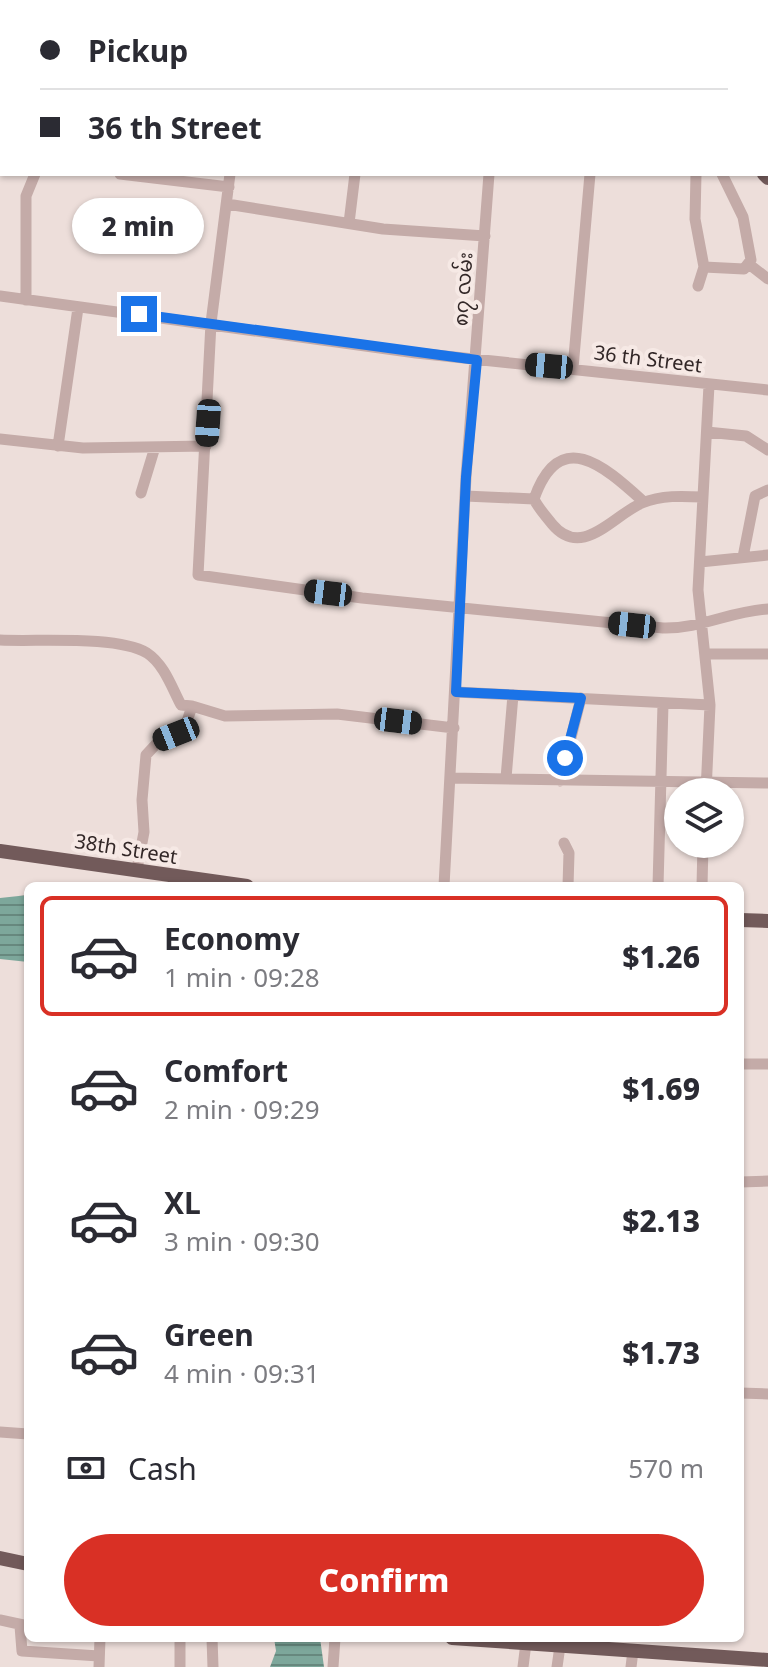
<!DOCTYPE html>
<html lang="en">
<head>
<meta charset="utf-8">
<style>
	body { margin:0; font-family:"Noto Sans","Noto Sans Myanmar",sans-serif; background:#f2f2f3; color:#2b2b33; height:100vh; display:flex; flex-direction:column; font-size:30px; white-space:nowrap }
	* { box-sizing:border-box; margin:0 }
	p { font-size:26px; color:#7c7c81 }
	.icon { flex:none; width:44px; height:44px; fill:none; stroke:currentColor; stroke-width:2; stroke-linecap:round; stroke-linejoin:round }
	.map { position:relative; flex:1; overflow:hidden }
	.drawer { position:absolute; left:24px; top:882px; width:720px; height:760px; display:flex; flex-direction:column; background:#fff; border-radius:12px; box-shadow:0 2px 6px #0004 }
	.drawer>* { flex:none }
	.top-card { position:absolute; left:0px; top:0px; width:768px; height:176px; box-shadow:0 2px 6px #0004; display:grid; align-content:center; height:176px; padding:0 40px; background:#fff }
	.tools { position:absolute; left:664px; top:778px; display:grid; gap:16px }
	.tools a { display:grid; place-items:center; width:80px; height:80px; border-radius:50%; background:#fff; box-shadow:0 2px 6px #0004; font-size:40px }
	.end { position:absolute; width:36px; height:36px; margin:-18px; border:10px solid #1a73e8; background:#fff; box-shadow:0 0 0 4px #fff }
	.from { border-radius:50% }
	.bubble { position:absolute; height:56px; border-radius:28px; background:#fff; box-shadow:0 2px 6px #0004; font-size:26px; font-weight:800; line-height:56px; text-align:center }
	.car { position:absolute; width:24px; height:48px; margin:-24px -12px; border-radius:10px; box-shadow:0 0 6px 2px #0007; background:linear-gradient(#222 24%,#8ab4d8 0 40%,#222 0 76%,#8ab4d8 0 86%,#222 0) }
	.top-card b { display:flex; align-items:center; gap:28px; height:76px; font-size:30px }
	.top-card b+b { border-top:2px solid #e1e1e2 }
	.top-card i { width:20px; height:20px; background:#2b2b33 }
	ul { padding:14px 0 0; list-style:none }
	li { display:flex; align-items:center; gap:24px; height:120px; margin:0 16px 12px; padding:0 24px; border:4px solid transparent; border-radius:12px }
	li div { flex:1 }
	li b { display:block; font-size:30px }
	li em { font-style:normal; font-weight:800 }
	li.active { border-color:#d93025 }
	li>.icon { width:72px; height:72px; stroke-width:1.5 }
	.pay { display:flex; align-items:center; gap:20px; height:88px; padding:0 40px; font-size:30px }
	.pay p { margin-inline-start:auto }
	.action { display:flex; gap:16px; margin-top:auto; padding:16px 40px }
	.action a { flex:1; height:92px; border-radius:48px; background:#d93025; color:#fff; font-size:32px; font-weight:800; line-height:92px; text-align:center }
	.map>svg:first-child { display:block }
	.water { fill:url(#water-rules) }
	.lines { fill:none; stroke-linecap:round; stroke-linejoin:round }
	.canal { stroke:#7da79b; stroke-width:10 }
	.minor { stroke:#c4aba8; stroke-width:11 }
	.major { stroke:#725a5a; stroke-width:14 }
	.route { stroke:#1a73e8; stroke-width:10 }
	.labels { text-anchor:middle; stroke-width:8; stroke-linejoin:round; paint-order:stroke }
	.street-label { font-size:20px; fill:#322727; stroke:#f6e9e5 }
</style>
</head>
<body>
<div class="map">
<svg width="768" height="1667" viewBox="0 0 768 1667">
	<defs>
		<pattern id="water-rules" width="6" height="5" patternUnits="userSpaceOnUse" patternTransform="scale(2)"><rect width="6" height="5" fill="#7da79b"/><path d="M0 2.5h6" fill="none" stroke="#67887e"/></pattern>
	</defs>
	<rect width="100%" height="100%" fill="#eddeda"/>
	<path class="water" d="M28,895V962L0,959V898Z
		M274,1638H320L324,1667H270L276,1651Z"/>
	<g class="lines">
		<path class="canal" d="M684,0V2
			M766,164L768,166"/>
		<path class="minor" d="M671,0V2
			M760,0L761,2
			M130,2L131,0
			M238,2V0
			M396,2V0
			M503,2V0
			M589,2V0
			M766,33L768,44
			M120,174L229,187
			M230,174L211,323L198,575L362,598L663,628C700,629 731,611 768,609
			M696,174L695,219L704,267L698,286
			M227,204L383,229L485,236
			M349,223L355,174
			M750,265L768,279
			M704,267L744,269L751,260L743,217L722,174
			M0,296L416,353L768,390
			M26,300V196L35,174
			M573,368L590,174
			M707,432L746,436L768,450
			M0,439L83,448L206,446
			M58,446L78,308
			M141,493L155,447
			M465,496L534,499C538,508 546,516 552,524C582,560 612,516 642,503C662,495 682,496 703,497
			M534,499C560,425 605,467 644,502
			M743,557L755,496L768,490
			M700,562L768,555
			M0,640C37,642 116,635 147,653C164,664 172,688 181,705L192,706L184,731L159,741L146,755L142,800L144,832L137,869
			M707,654H768
			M456,692L710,705
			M192,706L225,716L337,714L454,728
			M450,778L768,783
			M506,778L513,695
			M560,781L581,698
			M706,792L710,705L698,590L709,385
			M564,843L569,853L568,886
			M444,886L466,477L489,174
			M658,886L663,704
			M702,886L703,844
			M740,1064H768
			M740,1182L768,1181
			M740,1393L768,1394
			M0,1432L28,1434
			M0,1620L28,1626
			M20,1626L22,1651L99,1656
			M212,1638L213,1667
			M99,1667L100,1638
			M180,1667V1638
			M333,1667L335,1638
			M523,1667L526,1643
			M557,1667L560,1646
			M631,1667L633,1651"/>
		<path class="major" d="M0,35H2
			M766,118H768
			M764,174L768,178
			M0,851L247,886
			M740,920L768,921
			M0,1558L28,1564
			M452,1638L768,1660"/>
	</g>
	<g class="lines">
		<path class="route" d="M139,314L477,360L466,477L456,692L581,698L565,758"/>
	</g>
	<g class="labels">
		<g class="street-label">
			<text transform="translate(463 289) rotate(-86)" y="7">၈၇ လမ်း</text>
			<text transform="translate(648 359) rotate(7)" y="7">36 th Street</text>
			<text transform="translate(126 849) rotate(9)" y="7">38th Street</text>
		</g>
	</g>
</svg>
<div class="tools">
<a><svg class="icon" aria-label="layers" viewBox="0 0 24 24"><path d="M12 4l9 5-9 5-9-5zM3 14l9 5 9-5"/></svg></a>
</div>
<i class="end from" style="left:565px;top:758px"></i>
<i class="end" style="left:139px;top:314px"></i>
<div class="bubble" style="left:72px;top:198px;width:132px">2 min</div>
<i class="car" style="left:549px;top:366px;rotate:275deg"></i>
<i class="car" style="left:208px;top:423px;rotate:184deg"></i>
<i class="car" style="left:328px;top:593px;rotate:277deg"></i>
<i class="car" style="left:632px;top:625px;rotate:276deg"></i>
<i class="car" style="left:398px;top:721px;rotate:97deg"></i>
<i class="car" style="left:176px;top:734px;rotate:248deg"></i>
<div class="top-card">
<b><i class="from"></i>Pickup</b>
<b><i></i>36 th Street</b>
</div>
<section class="drawer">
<ul>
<li class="active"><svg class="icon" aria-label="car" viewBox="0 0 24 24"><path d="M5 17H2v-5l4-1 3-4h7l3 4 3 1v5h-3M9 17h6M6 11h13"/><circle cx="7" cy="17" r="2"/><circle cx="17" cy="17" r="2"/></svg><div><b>Economy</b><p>1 min · 09:28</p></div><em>$1.26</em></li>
<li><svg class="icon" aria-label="car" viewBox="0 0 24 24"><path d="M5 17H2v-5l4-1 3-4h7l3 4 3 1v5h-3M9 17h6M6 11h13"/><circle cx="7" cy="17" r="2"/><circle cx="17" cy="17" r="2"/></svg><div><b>Comfort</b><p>2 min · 09:29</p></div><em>$1.69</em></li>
<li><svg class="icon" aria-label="car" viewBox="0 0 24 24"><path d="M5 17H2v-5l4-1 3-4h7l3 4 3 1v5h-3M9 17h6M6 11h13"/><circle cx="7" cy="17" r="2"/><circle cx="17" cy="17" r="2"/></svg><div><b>XL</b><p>3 min · 09:30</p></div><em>$2.13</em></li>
<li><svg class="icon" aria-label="car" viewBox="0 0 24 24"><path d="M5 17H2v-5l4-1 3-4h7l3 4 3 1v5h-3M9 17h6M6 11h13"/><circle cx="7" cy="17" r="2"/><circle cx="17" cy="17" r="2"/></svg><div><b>Green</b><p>4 min · 09:31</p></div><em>$1.73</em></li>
</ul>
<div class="pay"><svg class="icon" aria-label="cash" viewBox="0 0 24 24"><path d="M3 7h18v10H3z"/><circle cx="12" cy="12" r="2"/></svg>Cash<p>570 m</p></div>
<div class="action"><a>Confirm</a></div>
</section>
</div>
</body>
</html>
